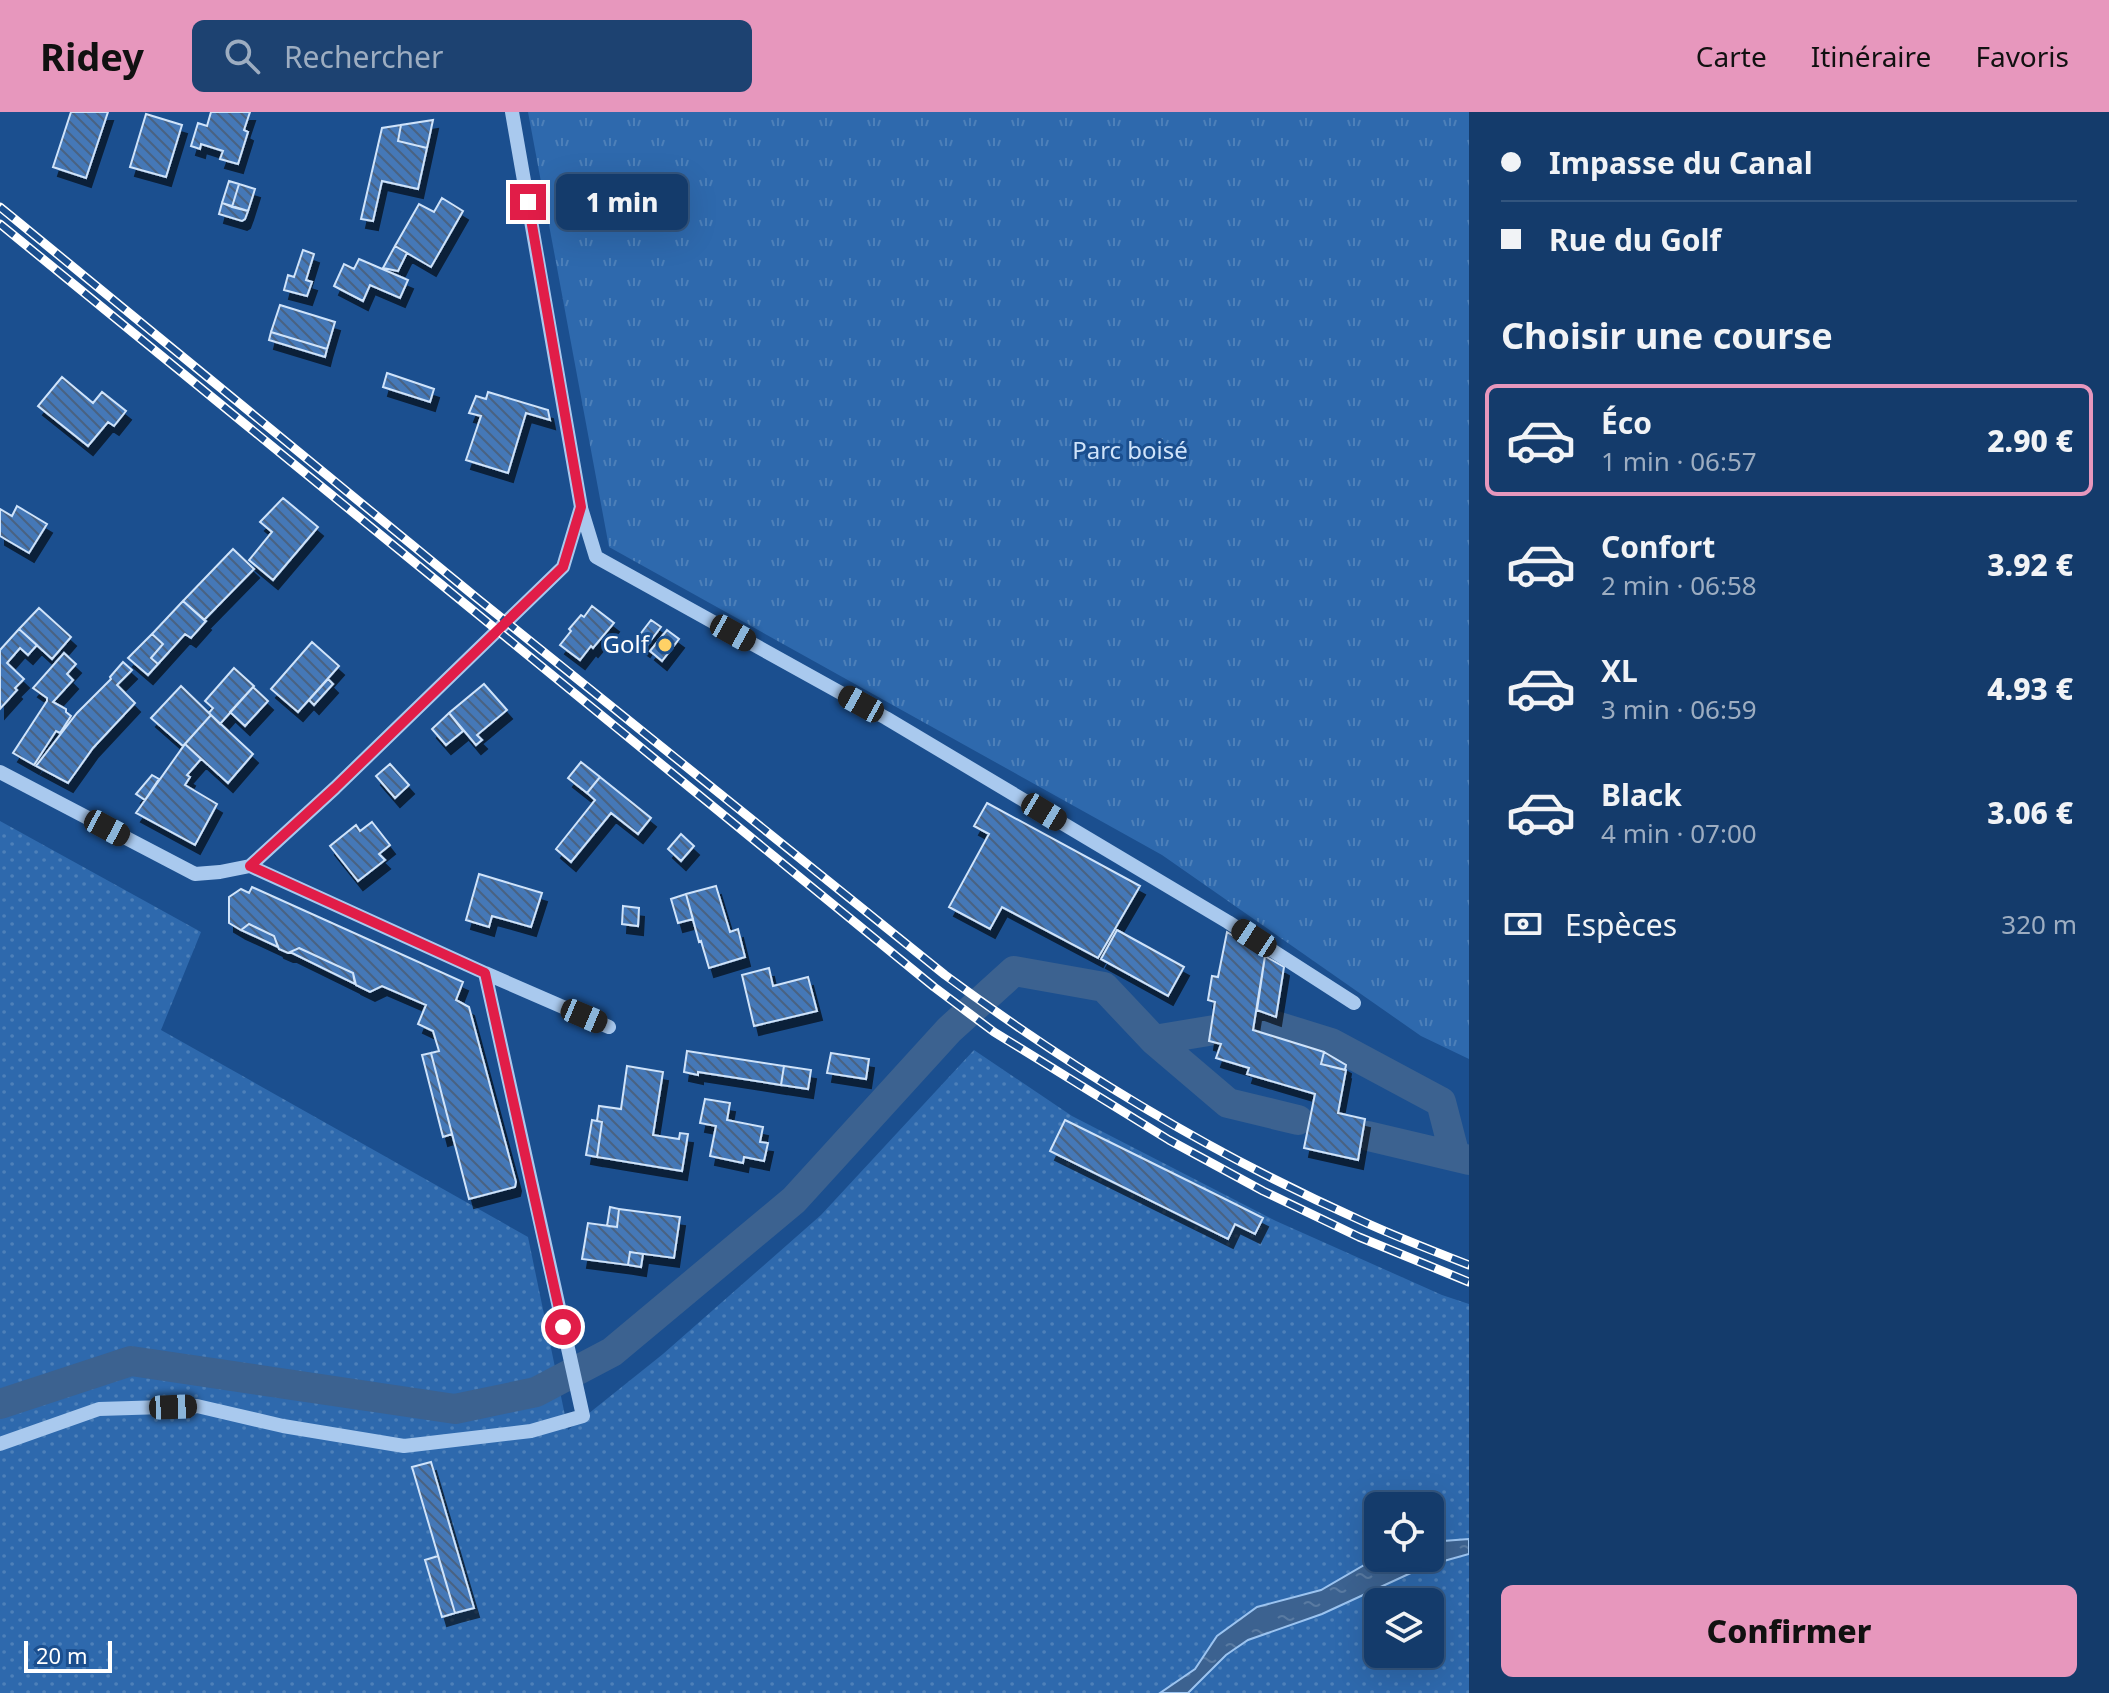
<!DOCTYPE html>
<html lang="fr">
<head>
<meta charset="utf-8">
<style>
	body { margin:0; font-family:"Noto Sans",sans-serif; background:#1d4271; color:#f1f3f6; height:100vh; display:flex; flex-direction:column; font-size:30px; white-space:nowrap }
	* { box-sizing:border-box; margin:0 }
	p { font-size:26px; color:#9dadc1 }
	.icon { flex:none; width:44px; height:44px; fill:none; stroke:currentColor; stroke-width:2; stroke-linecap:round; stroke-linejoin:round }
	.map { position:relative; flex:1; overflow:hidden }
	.side { display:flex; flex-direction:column; background:#143b6b; width:640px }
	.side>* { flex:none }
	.top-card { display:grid; align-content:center; height:176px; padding:0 32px; background:#143b6b }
	.tools { position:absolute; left:1364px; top:1380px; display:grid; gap:16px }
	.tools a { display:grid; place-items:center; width:80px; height:80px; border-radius:12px; background:#143b6b; box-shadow:0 8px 32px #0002,0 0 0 2px #33557e; font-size:40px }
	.scale { position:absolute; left:24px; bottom:20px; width:88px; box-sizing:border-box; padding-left:8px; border:4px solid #fff; border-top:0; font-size:22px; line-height:28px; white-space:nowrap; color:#fff; -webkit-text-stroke:6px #1b4f8f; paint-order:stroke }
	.end { position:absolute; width:36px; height:36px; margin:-18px; border:10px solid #e11d48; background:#fff; box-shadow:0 0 0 4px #fff }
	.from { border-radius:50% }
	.bubble { position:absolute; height:56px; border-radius:12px; background:#143b6b; box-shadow:0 8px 32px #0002,0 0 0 2px #33557e; font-size:26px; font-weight:800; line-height:56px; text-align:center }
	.car { position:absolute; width:24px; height:48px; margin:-24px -12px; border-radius:10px; box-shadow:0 0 6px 2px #0007; background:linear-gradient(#222 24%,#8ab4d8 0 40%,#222 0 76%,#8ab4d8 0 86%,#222 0) }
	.top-card b { display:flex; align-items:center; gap:28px; height:76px; font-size:30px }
	.top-card b+b { border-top:2px solid #33557e }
	.top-card i { width:20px; height:20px; background:#f1f3f6 }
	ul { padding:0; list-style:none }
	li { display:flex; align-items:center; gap:24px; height:112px; margin:0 16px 12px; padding:0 16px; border:4px solid transparent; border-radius:12px }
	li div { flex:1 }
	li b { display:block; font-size:30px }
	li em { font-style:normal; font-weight:800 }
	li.active { border-color:#e797bd }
	li>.icon { width:72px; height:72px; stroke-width:1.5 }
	h2 { padding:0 32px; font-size:36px; line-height:96px }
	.pay { display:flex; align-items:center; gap:20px; height:88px; padding:0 32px; font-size:30px }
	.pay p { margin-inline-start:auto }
	.cta { display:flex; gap:16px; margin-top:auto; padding:16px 32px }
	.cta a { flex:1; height:92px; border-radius:12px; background:#e797bd; color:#111; font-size:32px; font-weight:800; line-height:92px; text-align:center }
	header { display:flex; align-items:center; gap:48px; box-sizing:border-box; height:112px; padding:0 40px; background:#e797bd; color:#111 }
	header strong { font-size:38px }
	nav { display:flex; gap:44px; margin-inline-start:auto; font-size:28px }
	.search { width:560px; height:72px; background:#1d4271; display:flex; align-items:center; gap:20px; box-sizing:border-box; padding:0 28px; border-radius:12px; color:#9dadc1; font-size:30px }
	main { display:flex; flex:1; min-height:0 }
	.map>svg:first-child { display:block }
	.grass { fill:url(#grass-dots); fill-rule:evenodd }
	.park { fill:url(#park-tufts) }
	.water { fill:url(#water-ripples); stroke:#9cc4f0; stroke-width:2 }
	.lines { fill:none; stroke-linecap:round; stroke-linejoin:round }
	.canal { stroke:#3c6290; stroke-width:30 }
	.building { fill:url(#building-back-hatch); stroke:#cfe3fa; stroke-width:2; filter:url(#shadow) }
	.minor { stroke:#a9c9ee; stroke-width:14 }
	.rail-casing { stroke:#fff; stroke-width:9 }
	.rail { stroke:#1b4f8f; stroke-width:6; stroke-dasharray:18; stroke-linecap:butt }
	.route { stroke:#e11d48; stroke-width:10 }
	.poi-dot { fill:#ffd166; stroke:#1b4f8f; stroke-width:3 }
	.labels { text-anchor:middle; stroke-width:6; stroke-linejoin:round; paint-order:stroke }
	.park-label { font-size:24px; fill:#cfe3fa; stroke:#1b4f8f }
	.poi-label { font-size:24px; fill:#fff; stroke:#1b4f8f; text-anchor:end }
</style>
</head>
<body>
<header>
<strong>Ridey</strong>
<div class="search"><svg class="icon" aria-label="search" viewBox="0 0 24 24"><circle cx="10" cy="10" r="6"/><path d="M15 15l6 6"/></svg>Rechercher</div>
<nav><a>Carte</a><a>Itinéraire</a><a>Favoris</a></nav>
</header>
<main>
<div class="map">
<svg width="1469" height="1581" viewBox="0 0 1469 1581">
	<defs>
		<pattern id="grass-dots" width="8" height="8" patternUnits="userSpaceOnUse" patternTransform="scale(2)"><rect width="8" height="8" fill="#2e69ad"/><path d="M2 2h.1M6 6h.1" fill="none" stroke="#4d80b9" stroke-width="1.8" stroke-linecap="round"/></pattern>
		<pattern id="park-tufts" width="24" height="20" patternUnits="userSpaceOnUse" patternTransform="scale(2)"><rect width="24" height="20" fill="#2e69ad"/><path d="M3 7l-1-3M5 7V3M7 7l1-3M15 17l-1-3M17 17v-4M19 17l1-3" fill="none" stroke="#4d80b9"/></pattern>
		<pattern id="water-ripples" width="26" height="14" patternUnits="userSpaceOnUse" patternTransform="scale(2)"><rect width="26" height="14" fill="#3c6290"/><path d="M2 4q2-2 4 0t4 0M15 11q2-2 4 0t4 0" fill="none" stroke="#597aa1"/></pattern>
		<pattern id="building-back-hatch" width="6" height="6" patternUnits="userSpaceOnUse" patternTransform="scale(2)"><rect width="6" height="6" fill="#4478b7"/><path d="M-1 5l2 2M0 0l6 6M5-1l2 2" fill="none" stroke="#486282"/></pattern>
		<filter id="shadow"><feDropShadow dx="5" dy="9" stdDeviation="0" flood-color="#0009"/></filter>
	</defs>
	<rect width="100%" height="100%" fill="#1b4f8f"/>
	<path class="grass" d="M0,709L201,820L161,918L528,1125L568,1318L663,1242L821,1103L974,938L1072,1004L1276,1109L1442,1183L1469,1192V1581H0ZM1378,1394H1430V1446H1378ZM1378,1490H1430V1542H1378Z"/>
	<path class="park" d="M528,0H1469V947L1421,924L1162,743L609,435Z"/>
	<path class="water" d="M1469,1427V1442L1426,1454L1322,1502L1248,1528L1226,1543L1188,1581H1160L1195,1557L1217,1524L1257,1495L1321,1478L1378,1445L1430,1446V1430Z"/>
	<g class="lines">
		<path class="canal" d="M1154,928L1263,910L1331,931L1441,990L1455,1044
			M1368,1024L1469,1048
			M0,1292L131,1249L455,1297L536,1280L612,1240L794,1088L949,918L1014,859L1104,875L1154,928L1228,991L1298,1008"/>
	</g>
	<path class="building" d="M71,0H108L86,66L53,55Z
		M211,0H250L244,18L248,20L238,52L220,47L223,39L201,32L200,37L191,34L198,11L207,14Z
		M146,2L182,13L166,65L130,55Z
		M433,8L427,36L398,29L401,13Z
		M401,13L398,29L427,36L418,77L382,69L373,109L361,107L382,16Z
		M229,69L239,72L232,95L222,91Z
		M239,72L255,77L248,99L232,95Z
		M442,86L463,99L431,155L395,134L419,92L434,100Z
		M222,91L248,99L245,107L242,109L219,102Z
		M395,134L407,141L398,159L383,156Z
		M303,138L314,142L306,168L312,170L307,184L284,178L288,163L294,165Z
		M359,147L408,168L400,186L370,173L363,189L334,174L344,152L354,157Z
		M280,193L335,210L327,237L271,220Z
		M271,220L327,237L325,245L269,228Z
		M387,261L434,277L430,290L383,275Z
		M62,265L93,291L102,280L126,299L114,314L108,310L88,334L38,294Z
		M488,280L548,298L550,308L526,301L508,361L466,348L481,304L469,301L476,284L486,287Z
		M283,386L318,415L273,468L249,448L272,420L260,410Z
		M17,394L47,412L29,441L0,424V397L12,404Z
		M233,437L254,457L204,508L183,489Z
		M183,489L206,509L191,526L185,522L158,552L151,546L163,532L152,522Z
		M592,494L614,511L593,536L591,534L580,548L560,533L571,519L569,517L581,503L584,505Z
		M39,496L71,525L52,547L19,517Z
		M651,508L661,515L645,536L635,529Z
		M19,517L37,533L28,543L20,536L7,551L24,567L15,576L17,578L0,597V538Z
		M667,518L679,527L662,549L650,539Z
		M152,522L163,532L151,546L158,552L148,563L128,546Z
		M312,530L339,554L298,600L271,577Z
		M64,541L76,552L67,562L73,568L53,590L66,597V600L71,604L60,621L56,619L34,653L13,641L47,589V586L33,576Z
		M123,550L132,558L117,573L135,591L93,636L68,671L36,654L77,601L111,567L110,565Z
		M234,556L254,574L220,612L209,601L213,596L205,589Z
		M328,567L333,572L314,593L309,588Z
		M484,572L507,598L477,623L482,628L476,633L449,601Z
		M181,574L211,603L183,634L151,606Z
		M253,575L268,589L245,614L230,600Z
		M449,601L463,619L446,633L432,617Z
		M211,603L253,642L228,671L185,632Z
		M185,632L201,647L187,663L190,665L185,673L217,692L195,733L136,701Z
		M581,650L600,665L587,681L568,666Z
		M390,652L409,673L395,686L376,664Z
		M152,663L159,667L145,688L136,682Z
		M600,665L651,706L638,722L611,701L571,750L556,737L595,688L587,681Z
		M987,691L1140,774L1098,846L1002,795L990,817L949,795L989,722L974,714Z
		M372,710L390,733L379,742L385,748L358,769L330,734L356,713L360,719Z
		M681,722L694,734L681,749L668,737Z
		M479,762L542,781L531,815L492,804L489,815L466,808Z
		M716,774L730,820L738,817L745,845L709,856L701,829L699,830L686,782Z
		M252,775L463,870L456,888L469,895L516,1070L515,1075L469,1087L431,941L439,939L433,919L418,912L426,893L382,874L370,880L356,873L353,861L299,836L288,841L279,837L274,824L249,812L241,818L229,811V785L241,777L249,781Z
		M686,782L693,807L678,811L671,787Z
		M623,794L639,796L638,814L622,812Z
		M249,812L274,824L278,835L241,818Z
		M1117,818L1184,855L1168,884L1101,847Z
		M1227,820L1265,844L1253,918L1324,940L1321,952L1346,958L1338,1001L1365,1007L1358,1048L1304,1036L1315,982L1247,962L1249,956L1216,946L1221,932L1209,929L1215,890L1208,888L1212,864L1218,865Z
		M299,836L353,861L355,872L290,840Z
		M1265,844L1284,855L1276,905L1257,898Z
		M769,856L773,874L808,865L817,899L754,914L742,863Z
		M687,939L784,954L781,973L698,960V963L684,960Z
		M1324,940L1346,953L1345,958L1321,952Z
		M431,941L452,1022L443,1025L422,943Z
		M831,941L869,947L866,967L827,961Z
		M627,954L663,960L653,1023L679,1027L680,1021L688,1022L682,1059L597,1045L602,1010L597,1009L599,994L621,997Z
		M784,954L811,958L808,977L781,973Z
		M705,987L730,991L727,1008L763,1015L760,1030L768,1031L764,1049L744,1045L743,1051L710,1044L716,1014L700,1011Z
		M592,1008L602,1010L597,1045L586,1043Z
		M1065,1008L1223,1086L1263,1106L1255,1122L1235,1112L1228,1127L1050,1039Z
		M610,1095L619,1097L617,1115L607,1114Z
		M619,1097L680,1105L674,1146L630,1140L628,1153L582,1147L588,1111L617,1115Z
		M630,1140L643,1142L641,1155L628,1153Z
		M431,1350L474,1496L455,1501L412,1355Z
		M438,1444L455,1501L442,1505L425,1448Z"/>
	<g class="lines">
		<path class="minor" d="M581,396L596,445L886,606L1228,810L1354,891
			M0,660L195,762L220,760L250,754L335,676L563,455L581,395L512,0
			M485,861L609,915
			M0,1332L99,1297L197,1294L283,1314L404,1334L531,1319L583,1304L485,861L250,754"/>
		<g class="rail-casing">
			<path id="rail" d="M0,95L478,487L945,863C1075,959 1214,1043 1362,1109C1397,1125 1433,1139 1469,1153
				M0,112L934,875L994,920L1169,1028L1263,1079L1359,1125L1469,1170"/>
		</g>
		<use href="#rail" class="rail"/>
	</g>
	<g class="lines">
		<path class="route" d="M528,90L581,395L563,455L335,676L250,754L485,861L563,1215"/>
	</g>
	<circle class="poi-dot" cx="665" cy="533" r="8"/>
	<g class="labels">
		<g class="park-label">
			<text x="1130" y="347">Parc boisé</text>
		</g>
		<g class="poi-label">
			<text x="649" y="541">Golf</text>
		</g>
	</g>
</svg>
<div class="tools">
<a><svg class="icon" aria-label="locate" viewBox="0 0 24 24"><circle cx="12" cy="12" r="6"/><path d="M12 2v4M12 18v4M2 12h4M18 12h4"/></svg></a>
<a><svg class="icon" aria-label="layers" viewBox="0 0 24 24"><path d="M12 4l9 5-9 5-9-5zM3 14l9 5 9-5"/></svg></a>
</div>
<div class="scale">20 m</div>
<i class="end from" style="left:563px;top:1215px"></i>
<i class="end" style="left:528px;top:90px"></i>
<div class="bubble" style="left:556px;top:62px;width:132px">1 min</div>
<i class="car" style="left:733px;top:521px;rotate:119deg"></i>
<i class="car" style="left:861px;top:592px;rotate:299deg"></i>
<i class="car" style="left:1044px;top:700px;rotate:121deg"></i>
<i class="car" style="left:107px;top:716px;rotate:118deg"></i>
<i class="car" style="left:1254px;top:826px;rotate:303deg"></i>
<i class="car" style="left:584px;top:904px;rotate:113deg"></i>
<i class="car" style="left:173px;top:1295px;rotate:88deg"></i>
</div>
<section class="side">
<div class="top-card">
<b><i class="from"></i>Impasse du Canal</b>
<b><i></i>Rue du Golf</b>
</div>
<h2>Choisir une course</h2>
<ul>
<li class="active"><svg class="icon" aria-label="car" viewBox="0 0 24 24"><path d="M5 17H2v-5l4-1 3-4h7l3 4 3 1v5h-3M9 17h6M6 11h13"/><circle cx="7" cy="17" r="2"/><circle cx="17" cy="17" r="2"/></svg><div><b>Éco</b><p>1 min · 06:57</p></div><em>2.90 €</em></li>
<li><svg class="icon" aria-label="car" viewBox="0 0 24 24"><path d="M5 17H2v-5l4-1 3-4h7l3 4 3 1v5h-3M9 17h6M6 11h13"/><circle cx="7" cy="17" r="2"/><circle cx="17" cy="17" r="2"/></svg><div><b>Confort</b><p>2 min · 06:58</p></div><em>3.92 €</em></li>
<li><svg class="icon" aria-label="car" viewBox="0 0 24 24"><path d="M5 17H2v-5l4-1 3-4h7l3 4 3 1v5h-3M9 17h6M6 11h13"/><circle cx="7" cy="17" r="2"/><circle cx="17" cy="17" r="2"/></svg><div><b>XL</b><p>3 min · 06:59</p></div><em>4.93 €</em></li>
<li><svg class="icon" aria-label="car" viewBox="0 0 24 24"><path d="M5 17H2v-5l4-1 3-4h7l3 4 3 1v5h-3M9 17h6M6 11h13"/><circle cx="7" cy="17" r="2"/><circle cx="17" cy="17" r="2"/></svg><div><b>Black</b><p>4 min · 07:00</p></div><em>3.06 €</em></li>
</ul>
<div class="pay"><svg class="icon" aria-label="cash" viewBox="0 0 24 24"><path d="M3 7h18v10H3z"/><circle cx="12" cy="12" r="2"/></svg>Espèces<p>320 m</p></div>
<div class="cta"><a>Confirmer</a></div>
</section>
</main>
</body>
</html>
